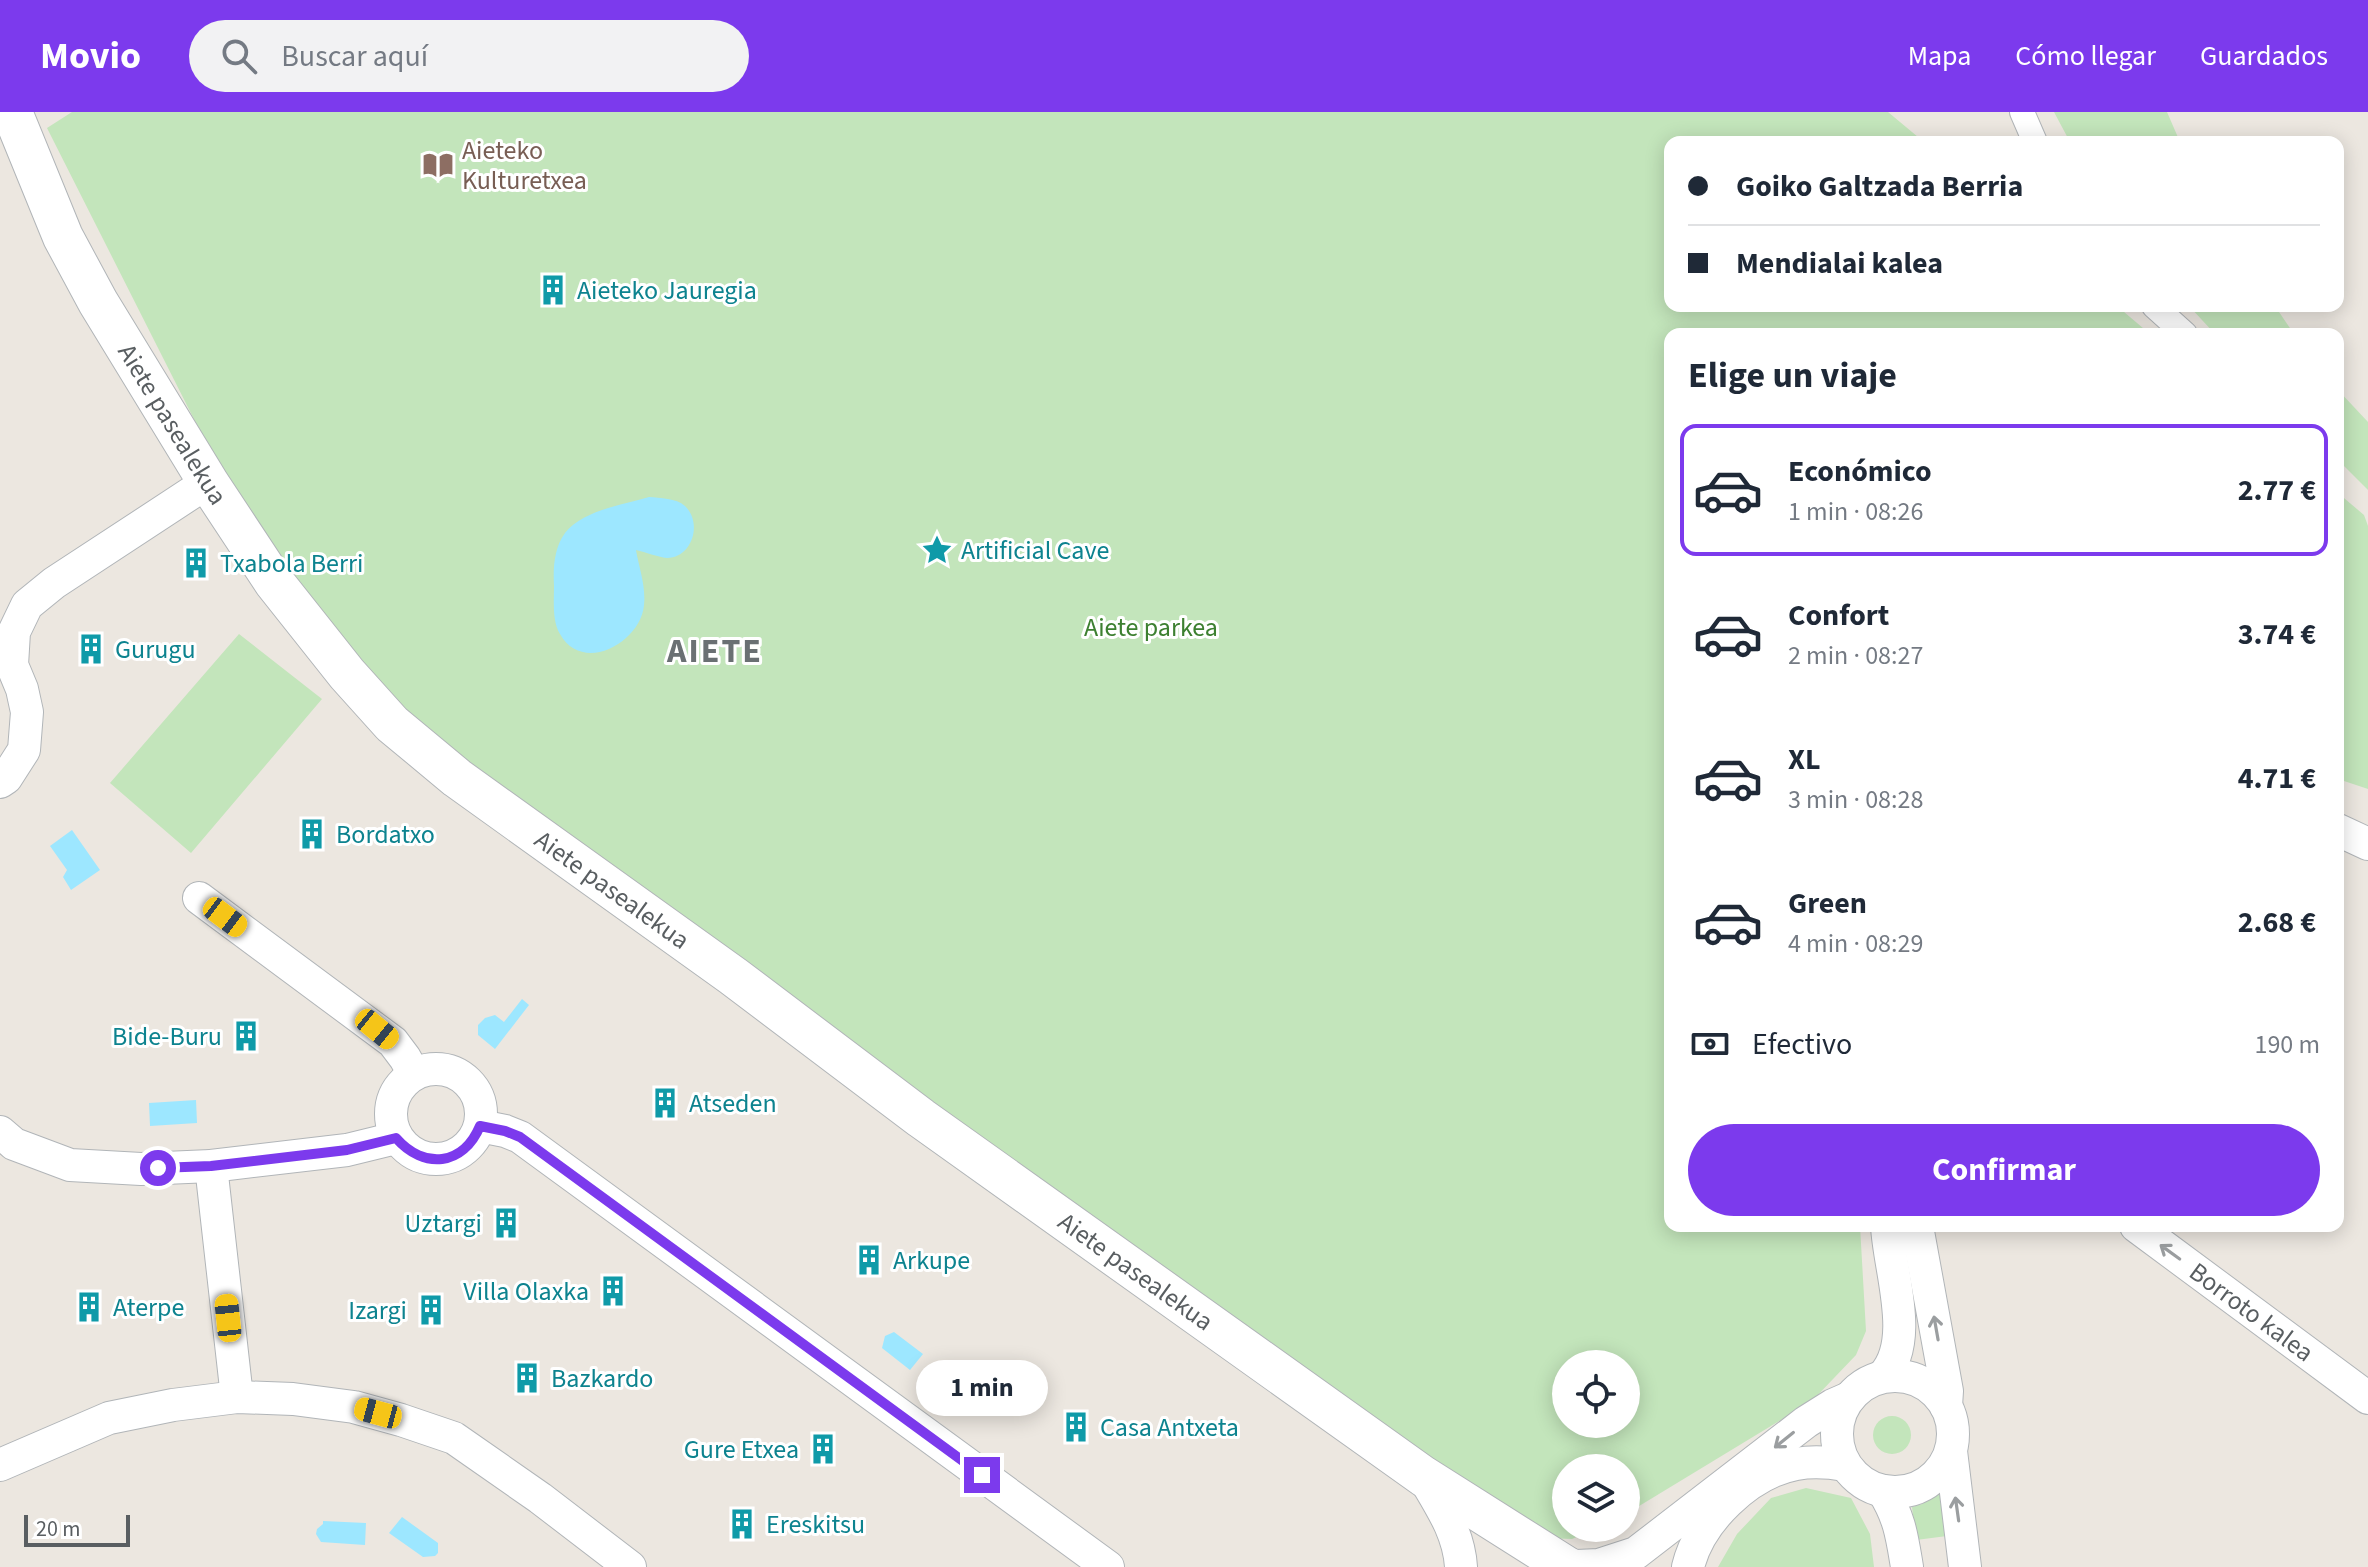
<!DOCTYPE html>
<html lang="es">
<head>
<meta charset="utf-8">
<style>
	body { margin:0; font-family:"Source Sans 3",sans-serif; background:#f2f2f3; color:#1f2937; height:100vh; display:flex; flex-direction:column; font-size:30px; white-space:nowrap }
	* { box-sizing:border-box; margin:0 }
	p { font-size:26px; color:#747a83 }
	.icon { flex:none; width:44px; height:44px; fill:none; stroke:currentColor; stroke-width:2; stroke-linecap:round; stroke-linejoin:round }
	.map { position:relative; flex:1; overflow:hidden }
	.sheet { position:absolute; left:1664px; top:216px; width:680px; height:904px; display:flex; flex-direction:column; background:#fff; border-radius:16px; box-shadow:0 4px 20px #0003 }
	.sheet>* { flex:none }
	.hud { position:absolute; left:1664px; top:24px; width:680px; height:176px; border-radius:16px; box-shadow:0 4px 20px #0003; display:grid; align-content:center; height:176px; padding:0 24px; background:#fff }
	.controls { position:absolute; left:1552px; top:1238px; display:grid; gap:16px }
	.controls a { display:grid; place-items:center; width:88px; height:88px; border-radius:50%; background:#fff; box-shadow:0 4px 20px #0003; font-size:40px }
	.scale { position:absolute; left:24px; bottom:20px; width:106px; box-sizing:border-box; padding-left:8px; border:4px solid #595e61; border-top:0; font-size:22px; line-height:28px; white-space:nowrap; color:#595e61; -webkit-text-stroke:6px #fff; paint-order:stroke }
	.end { position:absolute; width:36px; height:36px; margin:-18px; border:10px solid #7c3aed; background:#fff; box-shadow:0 0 0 4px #fff }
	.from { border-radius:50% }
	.bubble { position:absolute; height:56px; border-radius:28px; background:#fff; box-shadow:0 4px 20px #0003; font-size:26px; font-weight:700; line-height:56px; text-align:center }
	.car { position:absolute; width:24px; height:48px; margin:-24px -12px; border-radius:10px; box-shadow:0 0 6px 2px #0007; background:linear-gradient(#f5c518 24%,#345 0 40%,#f5c518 0 76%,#345 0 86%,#f5c518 0) }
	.hud b { display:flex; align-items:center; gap:28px; height:76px; font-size:30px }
	.hud b+b { border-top:2px solid #e0e1e3 }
	.hud i { width:20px; height:20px; background:#1f2937 }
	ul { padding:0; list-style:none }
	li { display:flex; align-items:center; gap:24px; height:132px; margin:0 16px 12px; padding:0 8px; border:4px solid transparent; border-radius:16px }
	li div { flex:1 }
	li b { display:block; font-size:30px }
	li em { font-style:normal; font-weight:700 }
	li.current { border-color:#7c3aed }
	li>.icon { width:72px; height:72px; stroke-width:1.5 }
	h2 { padding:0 24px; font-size:36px; line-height:96px }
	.pay { display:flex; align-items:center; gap:20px; height:88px; padding:0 24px; font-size:30px }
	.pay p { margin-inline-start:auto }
	.cta { display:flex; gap:16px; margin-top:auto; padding:16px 24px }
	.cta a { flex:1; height:92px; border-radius:48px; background:#7c3aed; color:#fff; font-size:32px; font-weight:700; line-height:92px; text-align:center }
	header { display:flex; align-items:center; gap:48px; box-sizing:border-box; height:112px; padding:0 40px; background:#7c3aed; color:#fff }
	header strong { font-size:38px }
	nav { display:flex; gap:44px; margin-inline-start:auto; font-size:28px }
	.search { width:560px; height:72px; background:#f2f2f3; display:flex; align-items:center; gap:20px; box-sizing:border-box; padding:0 28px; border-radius:44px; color:#747a83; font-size:30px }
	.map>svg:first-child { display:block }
	.green { fill:#c3e5bb; fill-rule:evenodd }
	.water { fill:#9de7ff }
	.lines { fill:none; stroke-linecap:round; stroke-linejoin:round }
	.pedestrian-casing { stroke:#b1b5b8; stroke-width:26 }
	.minor-casing { stroke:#b1b5b8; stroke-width:34 }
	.tertiary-casing { stroke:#b1b5b8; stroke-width:42 }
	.pedestrian { stroke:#fff; stroke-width:24 }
	.minor { stroke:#fff; stroke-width:32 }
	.tertiary { stroke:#fff; stroke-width:40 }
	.oneway { stroke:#9b9ea0 }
	.route { stroke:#7c3aed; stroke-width:10 }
	.labels { text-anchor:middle; stroke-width:6; stroke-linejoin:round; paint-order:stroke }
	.education-label { font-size:26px; fill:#785e54; stroke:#fff; text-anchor:start }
	.culture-label { font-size:26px; fill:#0d838f; stroke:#fff; text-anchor:start }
	.street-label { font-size:26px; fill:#595e61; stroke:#fff }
	.park-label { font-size:26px; fill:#3d8031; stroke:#fff }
	.district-label { font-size:34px; font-weight:bold; letter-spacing:2px; fill:#6a7073; stroke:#fff }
</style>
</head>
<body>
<header>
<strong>Movio</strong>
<div class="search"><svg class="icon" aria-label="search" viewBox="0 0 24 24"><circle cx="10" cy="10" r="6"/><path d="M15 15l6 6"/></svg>Buscar aquí</div>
<nav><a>Mapa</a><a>Cómo llegar</a><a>Guardados</a></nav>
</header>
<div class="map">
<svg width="2368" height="1455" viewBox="0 0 2368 1455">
	<rect width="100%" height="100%" fill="#ece7e0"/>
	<path class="green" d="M72,0H1888L1924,30H1670V194H2117L2150,222H1670V1114H1860L1866,1219L1856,1243L1812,1289L1626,1402V1356H1566V1416H1597L1572,1427L1544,1426L472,666L357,553L275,440L210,339L47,16ZM1566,1252H1626V1312H1566Z
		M2054,0H2167L2180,30H2070Z
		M2189,194H2275L2294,222H2215Z
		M2338,278L2368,310V378L2338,348Z
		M2338,381L2364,403L2368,414V677L2338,667Z
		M239,522L322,587L191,741L110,671Z
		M1873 1323a19 19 0 1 1 38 0a19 19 0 1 1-38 0Z
		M1806,1376L1851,1386L1870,1422L1874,1455H1718L1737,1422L1771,1386Z
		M1941,1376L1947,1424L1916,1428L1912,1395L1922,1392Z"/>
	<path class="water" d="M649,385C660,386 676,386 685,394C703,411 692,446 667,446C657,445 646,440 636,438C639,456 646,474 644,493C641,530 583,563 560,522C552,509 554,489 554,474C553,456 554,436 565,421C583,398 623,393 649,385Z
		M72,718L100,758L71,778L63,765L67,758L50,734Z
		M522,887L529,893L495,937L478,923V913L485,906L495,903L504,910Z
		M196,988L197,1011L150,1014L149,991Z
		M894,1220L923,1242L910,1258L882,1236L885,1224Z
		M402,1405L438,1431V1441L435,1444L423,1445L389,1421Z
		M323,1409L366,1411L365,1433L321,1430L316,1422L317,1417L323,1412Z"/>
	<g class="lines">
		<g class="pedestrian-casing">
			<path id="pedestrian" d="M2022,0L2035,30
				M2154,194L2185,222"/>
		</g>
		<g class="minor-casing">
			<g id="minor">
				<path d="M0,670L6,666L24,638L27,600L22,577L12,553L14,520L27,493L54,471L208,370"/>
				<path d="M2338,718L2368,732"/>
				<path d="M199,786L393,930L405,946L414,962"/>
				<circle cx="436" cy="1002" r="45"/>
				<path d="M480,1014L505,1019L520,1025L1108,1455"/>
				<path d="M0,1020L14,1032L70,1053L141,1057L211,1054L347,1038L396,1026"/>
				<path d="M211,1054L237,1285"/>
				<path d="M1917,1114L1947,1279L1946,1294"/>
				<path id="s1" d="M2136,1114L2368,1286"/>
				<circle cx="1895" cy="1322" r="58"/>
				<path d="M1883,1264C1916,1229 1889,1158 1887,1114"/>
				<path d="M1951,1339L1965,1455"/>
				<path d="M0,1353L109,1306L173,1293L237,1285L293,1287L354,1295L401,1308L454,1326L540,1386L630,1455"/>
				<path d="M1424,1366C1441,1395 1459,1421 1461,1455"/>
				<path d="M1883,1379C1900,1406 1902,1425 1907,1455"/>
				<path d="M1562,1451L1576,1454L1599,1453L1636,1441L1806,1310L1833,1293L1849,1286"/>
				<path d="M1688,1455C1699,1409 1748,1361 1796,1352C1813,1349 1828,1350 1845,1353"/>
			</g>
		</g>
		<g class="tertiary-casing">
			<g id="tertiary">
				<path id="s2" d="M12,0L63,125L98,190L208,370L274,470L347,562L392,612L457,666L733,864L921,1006L1423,1364L1567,1455"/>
			</g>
		</g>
		<use href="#pedestrian" class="pedestrian"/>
		<use href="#minor" class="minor"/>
		<use href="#tertiary" class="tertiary"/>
	</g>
	<defs><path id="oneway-shaft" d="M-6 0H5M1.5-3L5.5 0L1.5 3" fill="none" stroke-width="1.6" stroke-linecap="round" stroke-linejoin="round" transform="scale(2)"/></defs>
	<g class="oneway">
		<use href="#oneway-shaft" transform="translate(2170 1140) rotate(-144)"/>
		<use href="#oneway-shaft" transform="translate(1936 1216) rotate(-100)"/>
		<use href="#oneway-shaft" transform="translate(1784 1328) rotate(141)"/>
		<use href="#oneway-shaft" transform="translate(1957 1397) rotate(-98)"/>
	</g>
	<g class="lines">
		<path class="route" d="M158,1056L211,1054L347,1038L396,1026C424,1058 463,1054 480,1014L505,1019L520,1025L982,1363"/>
	</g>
	<defs>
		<g id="library-bare" transform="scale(2.4)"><path d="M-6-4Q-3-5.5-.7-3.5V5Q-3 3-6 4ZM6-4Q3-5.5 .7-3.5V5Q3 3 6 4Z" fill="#8d6e63" stroke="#fff" stroke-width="2.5" paint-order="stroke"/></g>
		<g id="building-bare" transform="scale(2.4)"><path d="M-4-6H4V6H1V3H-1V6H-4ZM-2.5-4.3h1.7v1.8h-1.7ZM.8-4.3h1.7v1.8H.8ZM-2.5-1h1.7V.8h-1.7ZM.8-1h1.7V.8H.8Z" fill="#0f9aa8" stroke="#fff" stroke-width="2.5" paint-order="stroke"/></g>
		<g id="sight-bare" transform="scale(2.4)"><path d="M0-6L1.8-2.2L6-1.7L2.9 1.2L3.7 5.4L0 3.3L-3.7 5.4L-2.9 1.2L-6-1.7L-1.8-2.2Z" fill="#0f9aa8" stroke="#fff" stroke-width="2.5" paint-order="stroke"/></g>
	</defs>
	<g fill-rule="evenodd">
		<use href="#library-bare" x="438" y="53"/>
		<use href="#building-bare" x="553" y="178"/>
		<use href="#sight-bare" x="937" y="438"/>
		<use href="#building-bare" x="196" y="451"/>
		<use href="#building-bare" x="91" y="537"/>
		<use href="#building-bare" x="312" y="722"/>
		<use href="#building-bare" x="246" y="924"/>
		<use href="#building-bare" x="665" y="991"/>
		<use href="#building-bare" x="506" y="1111"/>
		<use href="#building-bare" x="869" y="1148"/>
		<use href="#building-bare" x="613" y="1179"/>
		<use href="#building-bare" x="89" y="1195"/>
		<use href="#building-bare" x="431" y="1198"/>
		<use href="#building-bare" x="527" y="1266"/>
		<use href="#building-bare" x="1076" y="1315"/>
		<use href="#building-bare" x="823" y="1337"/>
		<use href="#building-bare" x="742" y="1412"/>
	</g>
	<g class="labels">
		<g class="education-label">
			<text x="462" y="47">Aieteko<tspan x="462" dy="30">Kulturetxea</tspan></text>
		</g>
		<g class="culture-label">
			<text x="577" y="187">Aieteko Jauregia</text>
			<text x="961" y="447">Artificial Cave</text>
			<text x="220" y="460">Txabola Berri</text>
			<text x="115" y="546">Gurugu</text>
			<text x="336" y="731">Bordatxo</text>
			<text x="222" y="933" text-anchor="end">Bide-Buru</text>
			<text x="689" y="1000">Atseden</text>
			<text x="482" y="1120" text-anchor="end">Uztargi</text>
			<text x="893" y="1157">Arkupe</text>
			<text x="589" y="1188" text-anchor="end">Villa Olaxka</text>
			<text x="113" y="1204">Aterpe</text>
			<text x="407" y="1207" text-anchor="end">Izargi</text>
			<text x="551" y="1275">Bazkardo</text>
			<text x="1100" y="1324">Casa Antxeta</text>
			<text x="799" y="1346" text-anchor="end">Gure Etxea</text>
			<text x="766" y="1421">Ereskitsu</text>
		</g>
		<g class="street-label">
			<text dy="9" stroke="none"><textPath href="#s2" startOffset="352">Aiete pasealekua</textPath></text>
			<text dy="9" stroke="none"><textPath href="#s2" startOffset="1000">Aiete pasealekua</textPath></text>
			<text dy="9" stroke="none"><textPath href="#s2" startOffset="1648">Aiete pasealekua</textPath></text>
			<text dy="9" stroke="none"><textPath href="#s1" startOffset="144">Borroto kalea</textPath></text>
		</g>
		<g class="park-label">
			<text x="1151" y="524">Aiete parkea</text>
		</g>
		<g class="district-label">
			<text x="715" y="550">AIETE</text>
		</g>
	</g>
</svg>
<div class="controls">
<a><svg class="icon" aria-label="locate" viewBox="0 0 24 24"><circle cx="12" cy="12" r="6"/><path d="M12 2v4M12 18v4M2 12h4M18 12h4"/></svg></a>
<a><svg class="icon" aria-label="layers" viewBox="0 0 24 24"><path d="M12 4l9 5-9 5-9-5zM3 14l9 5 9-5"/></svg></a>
</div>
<div class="scale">20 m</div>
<i class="end from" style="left:158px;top:1056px"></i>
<i class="end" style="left:982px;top:1363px"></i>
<div class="bubble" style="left:916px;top:1248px;width:132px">1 min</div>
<i class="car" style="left:225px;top:805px;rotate:127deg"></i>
<i class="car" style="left:377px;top:917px;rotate:129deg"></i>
<i class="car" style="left:228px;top:1206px;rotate:354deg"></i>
<i class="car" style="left:378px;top:1301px;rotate:285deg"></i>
<div class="hud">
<b><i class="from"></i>Goiko Galtzada Berria</b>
<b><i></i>Mendialai kalea</b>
</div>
<section class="sheet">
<h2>Elige un viaje</h2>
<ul>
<li class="current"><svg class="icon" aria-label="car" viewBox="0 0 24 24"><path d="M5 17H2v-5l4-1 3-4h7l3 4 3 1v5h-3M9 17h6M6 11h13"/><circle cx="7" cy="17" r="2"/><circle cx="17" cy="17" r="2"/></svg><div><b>Económico</b><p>1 min · 08:26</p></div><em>2.77 €</em></li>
<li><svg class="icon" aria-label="car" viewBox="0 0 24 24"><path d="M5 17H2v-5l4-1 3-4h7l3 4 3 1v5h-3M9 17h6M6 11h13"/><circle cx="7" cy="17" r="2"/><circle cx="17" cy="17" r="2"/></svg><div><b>Confort</b><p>2 min · 08:27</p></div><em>3.74 €</em></li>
<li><svg class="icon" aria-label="car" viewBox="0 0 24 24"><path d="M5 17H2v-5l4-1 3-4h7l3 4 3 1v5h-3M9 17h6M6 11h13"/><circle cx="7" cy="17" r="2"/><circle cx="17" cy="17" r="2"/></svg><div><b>XL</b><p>3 min · 08:28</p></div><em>4.71 €</em></li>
<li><svg class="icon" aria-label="car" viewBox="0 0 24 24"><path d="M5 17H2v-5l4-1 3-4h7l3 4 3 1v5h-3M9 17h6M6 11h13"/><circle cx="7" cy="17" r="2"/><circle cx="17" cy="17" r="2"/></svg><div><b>Green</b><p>4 min · 08:29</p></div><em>2.68 €</em></li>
</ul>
<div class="pay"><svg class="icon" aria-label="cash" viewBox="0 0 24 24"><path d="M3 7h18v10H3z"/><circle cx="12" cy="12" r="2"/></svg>Efectivo<p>190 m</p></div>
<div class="cta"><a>Confirmar</a></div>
</section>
</div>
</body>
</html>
